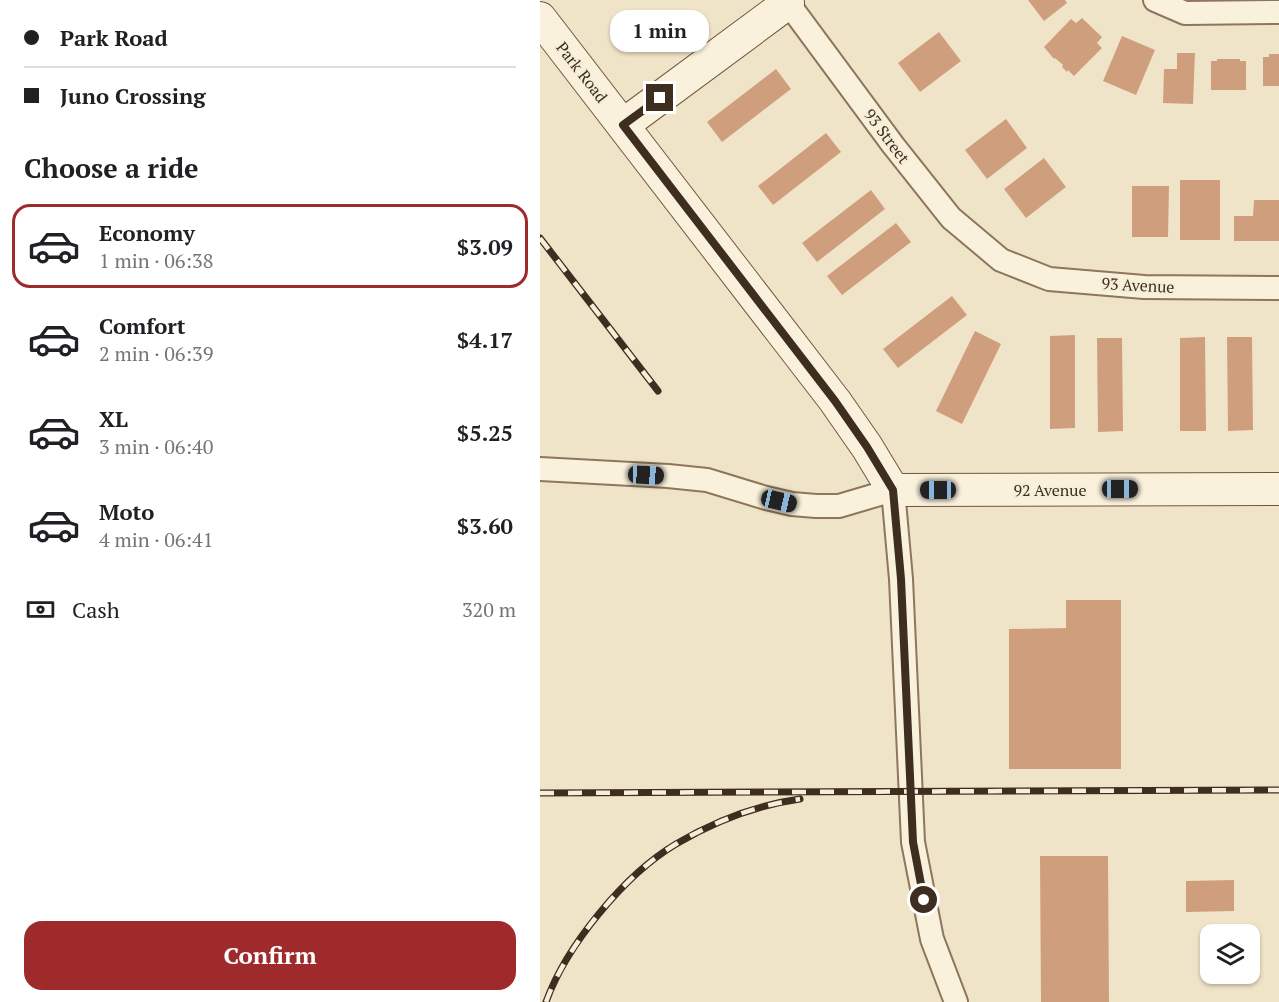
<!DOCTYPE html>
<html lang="en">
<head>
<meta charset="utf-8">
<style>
	body { margin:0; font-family:"PT Serif",serif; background:#f2f2f2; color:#202124; height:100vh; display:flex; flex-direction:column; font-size:22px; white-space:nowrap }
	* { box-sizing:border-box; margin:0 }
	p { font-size:20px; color:#757577 }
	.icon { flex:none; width:33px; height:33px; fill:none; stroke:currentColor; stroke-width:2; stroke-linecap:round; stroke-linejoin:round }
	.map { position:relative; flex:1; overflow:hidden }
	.drawer { display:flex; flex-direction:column; background:#fff; width:540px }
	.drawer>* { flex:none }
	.guide { display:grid; align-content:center; height:132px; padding:0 24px; background:#fff }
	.buttons { position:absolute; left:660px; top:924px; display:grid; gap:12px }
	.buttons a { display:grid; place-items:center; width:60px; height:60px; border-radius:12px; background:#fff; box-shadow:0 2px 4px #0004; font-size:30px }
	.end { position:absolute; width:27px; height:27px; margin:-14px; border:8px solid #3d2e20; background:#fff; box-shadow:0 0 0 3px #fff }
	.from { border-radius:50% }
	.bubble { position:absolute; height:42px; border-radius:18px; background:#fff; box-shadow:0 2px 4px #0004; font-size:20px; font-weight:800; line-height:42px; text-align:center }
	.car { position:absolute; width:18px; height:36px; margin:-18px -9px; border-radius:8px; box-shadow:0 0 4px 2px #0007; background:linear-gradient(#222 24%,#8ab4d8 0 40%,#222 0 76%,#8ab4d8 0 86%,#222 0) }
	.guide b { display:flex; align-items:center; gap:21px; height:57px; font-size:22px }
	.guide b+b { border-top:2px solid #e0e0e0 }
	.guide i { width:15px; height:15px; background:#202124 }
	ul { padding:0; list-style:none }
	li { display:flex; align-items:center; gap:18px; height:84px; margin:0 12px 9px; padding:0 12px; border:3px solid transparent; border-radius:18px }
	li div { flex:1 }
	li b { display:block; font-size:22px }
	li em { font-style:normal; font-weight:800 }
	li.current { border-color:#9e2a2b }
	li>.icon { width:54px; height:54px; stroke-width:1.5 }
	h2 { padding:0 24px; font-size:27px; line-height:72px }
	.pay { display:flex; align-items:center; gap:15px; height:66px; padding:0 24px; font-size:22px }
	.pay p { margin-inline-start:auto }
	.cta { display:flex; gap:12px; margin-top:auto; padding:12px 24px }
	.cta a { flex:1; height:69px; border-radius:18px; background:#9e2a2b; color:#fff; font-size:24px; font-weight:800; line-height:69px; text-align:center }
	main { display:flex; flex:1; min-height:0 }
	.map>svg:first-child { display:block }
	.building { fill:#cf9f7d }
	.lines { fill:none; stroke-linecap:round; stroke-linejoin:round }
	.street-casing { stroke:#8d765c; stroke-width:26 }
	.secondary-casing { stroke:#6f573f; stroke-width:34 }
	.street { stroke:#faf1dc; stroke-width:22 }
	.secondary { stroke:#faf1dc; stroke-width:32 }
	.rail-casing { stroke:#3d2e20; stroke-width:7 }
	.rail { stroke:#f7eed8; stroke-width:4.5; stroke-dasharray:14; stroke-linecap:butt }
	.route { stroke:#3d2e20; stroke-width:8 }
	.labels { text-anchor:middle; stroke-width:5; stroke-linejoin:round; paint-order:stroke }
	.street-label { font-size:16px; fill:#3d2e20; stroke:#f7eed8 }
</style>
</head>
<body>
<main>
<section class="drawer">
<div class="guide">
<b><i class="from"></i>Park Road</b>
<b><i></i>Juno Crossing</b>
</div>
<h2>Choose a ride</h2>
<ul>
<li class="current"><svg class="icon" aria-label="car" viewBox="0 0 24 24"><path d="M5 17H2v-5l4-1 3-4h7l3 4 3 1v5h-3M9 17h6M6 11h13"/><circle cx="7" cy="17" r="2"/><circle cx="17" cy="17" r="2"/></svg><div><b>Economy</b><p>1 min · 06:38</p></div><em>$3.09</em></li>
<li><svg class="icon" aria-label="car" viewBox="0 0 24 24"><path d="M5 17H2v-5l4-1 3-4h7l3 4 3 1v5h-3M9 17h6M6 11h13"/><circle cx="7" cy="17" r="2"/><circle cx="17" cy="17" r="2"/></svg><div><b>Comfort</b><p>2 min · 06:39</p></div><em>$4.17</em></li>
<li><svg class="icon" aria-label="car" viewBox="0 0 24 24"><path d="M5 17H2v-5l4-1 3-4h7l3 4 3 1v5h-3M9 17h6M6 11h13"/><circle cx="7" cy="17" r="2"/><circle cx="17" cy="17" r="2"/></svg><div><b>XL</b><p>3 min · 06:40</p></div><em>$5.25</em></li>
<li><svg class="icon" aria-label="car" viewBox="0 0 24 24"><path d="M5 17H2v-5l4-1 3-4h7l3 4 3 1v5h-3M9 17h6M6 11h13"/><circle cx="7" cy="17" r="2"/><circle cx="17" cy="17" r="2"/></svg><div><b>Moto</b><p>4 min · 06:41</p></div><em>$3.60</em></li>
</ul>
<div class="pay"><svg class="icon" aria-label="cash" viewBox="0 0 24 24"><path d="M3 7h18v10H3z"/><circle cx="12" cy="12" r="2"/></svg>Cash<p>320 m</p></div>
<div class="cta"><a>Confirm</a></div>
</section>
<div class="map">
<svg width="739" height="1002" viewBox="0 0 739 1002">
	<rect width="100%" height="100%" fill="#f0e4c8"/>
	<path class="building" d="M488,0H525L527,3L504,21Z
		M542,18L562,37L557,43L562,48L534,76L528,70L527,72L522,67L523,65L515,58L514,59L504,47L531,19L536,23Z
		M399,32L421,61L380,92L358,63Z
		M582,36L615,50L596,95L563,81Z
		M637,53H655L653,104L623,103L624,69H637Z
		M729,54H739V86H723V57H729Z
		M677,59H700V61H706V90H671V61H677Z
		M236,69L251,89L182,142L167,122Z
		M466,119L487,148L447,179L425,150Z
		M286,133L301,152L233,205L218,186Z
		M504,158L526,187L486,218L464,189Z
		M640,180H680V240H640Z
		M592,186H629L628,237H592Z
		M331,190L345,209L277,262L262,243Z
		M714,200H739V241H694V216H713Z
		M356,223L371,242L302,295L287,276Z
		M412,296L427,315L358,368L343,349Z
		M435,331L461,344L422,424L396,411Z
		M535,335V428L510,429V336Z
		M665,337L666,431H640V338Z
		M687,337H712L713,430L688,431Z
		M557,338H582L583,431L558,432Z
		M526,600H581V769H469V629L526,628Z
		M500,856H568L569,1002H501Z
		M694,880V911L646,912V881Z"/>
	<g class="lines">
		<g class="street-casing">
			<path id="street" d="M251,0L248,3L353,145L411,218L461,260L509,279L604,287L739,288
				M615,0L645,13L739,12
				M0,469L128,476L167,480L226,498L252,504L276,506H299L353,490L361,579L373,842L392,939L416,1002"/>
		</g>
		<g class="secondary-casing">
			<path id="secondary" d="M0,18L295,401L327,447L353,490L739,489
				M83,125L248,3L246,0"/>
		</g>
		<use href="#street" class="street"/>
		<use href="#secondary" class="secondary"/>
		<g class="rail-casing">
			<path id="rail" d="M0,238L118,391
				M0,793L739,790
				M6,1002C26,946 84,875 136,844C173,822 217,805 260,799"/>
		</g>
		<use href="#rail" class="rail"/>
	</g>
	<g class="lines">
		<path class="route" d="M120,98L83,125L295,401L327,447L353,490L361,579L373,842L384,900"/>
	</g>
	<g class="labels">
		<g class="street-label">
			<text transform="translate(42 72) rotate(52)" y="6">Park Road</text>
			<text transform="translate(347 136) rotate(53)" y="6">93 Street</text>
			<text transform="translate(598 285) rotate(3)" y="6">93 Avenue</text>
			<text x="510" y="496">92 Avenue</text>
		</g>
	</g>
</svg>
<div class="buttons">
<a><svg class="icon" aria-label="layers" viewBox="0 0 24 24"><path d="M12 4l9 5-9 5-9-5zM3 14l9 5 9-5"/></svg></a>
</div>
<i class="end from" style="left:384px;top:900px"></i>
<i class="end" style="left:120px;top:98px"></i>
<div class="bubble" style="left:70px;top:10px;width:99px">1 min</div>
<i class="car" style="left:106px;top:475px;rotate:93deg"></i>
<i class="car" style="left:580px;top:489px;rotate:90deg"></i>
<i class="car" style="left:398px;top:490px;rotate:270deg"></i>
<i class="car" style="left:239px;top:501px;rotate:103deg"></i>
</div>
</main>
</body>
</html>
